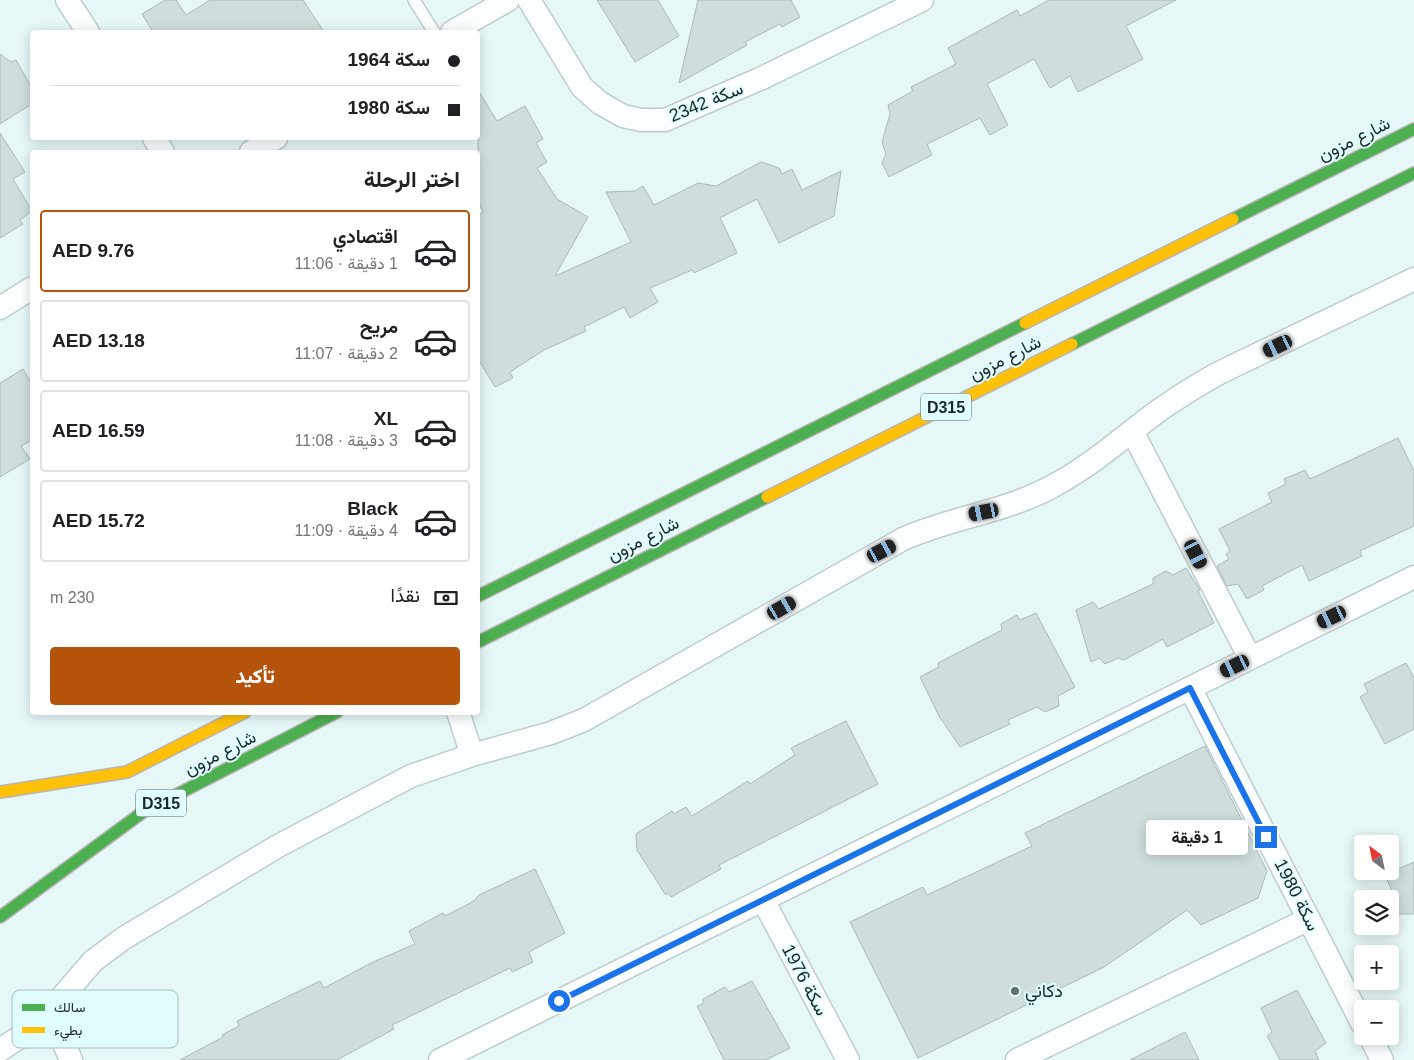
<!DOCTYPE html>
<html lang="ar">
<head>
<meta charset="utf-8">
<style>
	body { margin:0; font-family:Arial,Vazirmatn,sans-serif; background:#f6f6f6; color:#202124; direction:rtl; height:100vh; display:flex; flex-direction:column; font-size:19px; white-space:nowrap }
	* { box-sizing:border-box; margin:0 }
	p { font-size:16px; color:#757577 }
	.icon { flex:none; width:28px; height:28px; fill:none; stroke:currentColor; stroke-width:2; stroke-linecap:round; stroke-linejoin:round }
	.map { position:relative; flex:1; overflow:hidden; direction:ltr }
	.panel { position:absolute; left:30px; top:150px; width:450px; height:565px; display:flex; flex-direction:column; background:#fff; border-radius:5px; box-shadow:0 2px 12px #0003; direction:rtl }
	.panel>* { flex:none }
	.banner { position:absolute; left:30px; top:30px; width:450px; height:110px; border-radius:5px; box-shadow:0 2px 12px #0003; direction:rtl; display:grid; align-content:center; height:110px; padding:0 20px; background:#fff }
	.needle { width:32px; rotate:328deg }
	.tools { position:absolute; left:1354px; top:835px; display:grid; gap:10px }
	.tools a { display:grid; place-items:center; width:45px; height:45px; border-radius:5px; background:#fff; box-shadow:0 2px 12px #0003; font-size:25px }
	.end { position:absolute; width:22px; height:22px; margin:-11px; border:6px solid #1a73e8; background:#fff; box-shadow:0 0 0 2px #fff }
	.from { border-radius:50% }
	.bubble { position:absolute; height:35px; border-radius:5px; background:#fff; box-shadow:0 2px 12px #0003; font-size:16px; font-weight:800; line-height:35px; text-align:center; direction:rtl }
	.car { position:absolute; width:15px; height:30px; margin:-15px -8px; border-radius:6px; box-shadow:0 0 4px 1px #0007; background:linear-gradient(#222 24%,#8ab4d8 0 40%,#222 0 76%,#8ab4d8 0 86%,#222 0) }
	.banner b { display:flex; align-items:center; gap:18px; height:48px; font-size:19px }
	.banner b+b { border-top:1px solid #e0e0e0 }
	.banner i { width:12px; height:12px; background:#202124 }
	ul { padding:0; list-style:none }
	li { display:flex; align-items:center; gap:15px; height:82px; margin:0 10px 8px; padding:0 10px; border:2px solid #e0e0e0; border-radius:5px }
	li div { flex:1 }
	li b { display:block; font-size:19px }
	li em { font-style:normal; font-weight:800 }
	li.active { border-color:#b45309 }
	li>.icon { width:45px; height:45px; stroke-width:1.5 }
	h2 { padding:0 20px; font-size:22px; line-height:60px }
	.pay { display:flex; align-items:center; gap:12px; height:55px; padding:0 20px; font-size:19px }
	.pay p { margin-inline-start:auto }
	.primary-button { display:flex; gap:10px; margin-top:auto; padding:10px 20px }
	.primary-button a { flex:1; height:58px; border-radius:5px; background:#b45309; color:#fff; font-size:20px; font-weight:800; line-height:58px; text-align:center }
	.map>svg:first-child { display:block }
	.building { fill:#cfdddd; stroke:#acb9b9 }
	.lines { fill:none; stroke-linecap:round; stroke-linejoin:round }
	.lane-casing { stroke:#bfcccc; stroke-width:14 }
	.street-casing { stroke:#bfcccc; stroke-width:25 }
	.fast-casing { stroke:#b7b3b2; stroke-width:14 }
	.slow-casing { stroke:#b7b3b2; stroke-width:14 }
	.lane { stroke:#fbfefe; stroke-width:11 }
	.street { stroke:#fbfefe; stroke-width:22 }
	.fast { stroke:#4caf50; stroke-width:11 }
	.slow { stroke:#ffc107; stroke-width:11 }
	.route { stroke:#1a73e8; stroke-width:6 }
	.poi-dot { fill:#636f70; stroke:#e0fdfd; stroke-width:2 }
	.labels { text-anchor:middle; stroke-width:4; stroke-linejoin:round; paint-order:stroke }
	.shield { fill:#e0fdfd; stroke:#576667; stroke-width:1 }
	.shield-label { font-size:16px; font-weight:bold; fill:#1c2627 }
	.street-label { font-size:18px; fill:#1c2627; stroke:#e0fdfd }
	.poi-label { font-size:18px; fill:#1c2627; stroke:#e0fdfd; text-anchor:start }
	.key { fill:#e0fdfd; stroke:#a5bcbd; stroke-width:1 }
	.key-label { font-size:14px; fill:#1c2627 }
</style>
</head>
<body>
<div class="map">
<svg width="1414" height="1060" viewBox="0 0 1414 1060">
	<rect width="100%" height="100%" fill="#e6f7f7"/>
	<path class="building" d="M165,0H176L186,15L210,0H303L324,32H153L142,14Z
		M597,0H658L679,36L635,62Z
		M698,0H791L800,17L782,27L780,24L745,42L747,45L679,83Z
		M1049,0H1176L1126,26L1143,59L1078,92L1070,76L1050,88L1034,59L987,84L1008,125L990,135L980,118L927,144L932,155L889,177L882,163L886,154L882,142L890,114L888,105L913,91L911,87L956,64L948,48L1017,10L1020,16Z
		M0,54L11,62L16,60L32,88V104L0,124Z
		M478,90L497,121L525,106L543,139L536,143L547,162L537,168L557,199L588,217L555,276L631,242L606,192L635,191L643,186L654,205L698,183L716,186L761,162L779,168L782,174L792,169L802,190L841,171L834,216L779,243L757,199L720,218L737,253L694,273L692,270L650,288L658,302L630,318L624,307L584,327L586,331L544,350L510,372L513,378L495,387L478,359V216L483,212L478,200Z
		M0,133L25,172L13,179L32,211L20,220L23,224L0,238Z
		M23,369L32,385V440L21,446L30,459L0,477V383Z
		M1398,438L1414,471V526L1360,551L1362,556L1309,581L1302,565L1262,586L1264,590L1247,599L1238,584L1227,586L1217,566L1229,559L1226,554L1230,551L1219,529L1272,502L1268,493L1286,484L1284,479L1305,470L1310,479Z
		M1186,568L1200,590L1198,591L1214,623L1167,647L1163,639L1124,660L1118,658L1105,664L1099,658L1091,662L1076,610L1093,602L1099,609L1153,584V578L1166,571L1173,575Z
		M1036,613L1075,687L1058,696L1059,706L1045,712L1037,707L1008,720L1010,724L960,747L939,716L920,677L939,667L938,663L1002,630L1001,624L1017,615L1020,620Z
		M1406,663L1414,678V729L1385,744L1360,697L1368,692L1364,684Z
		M846,721L878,784L719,865L721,869L671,897L669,894H665L637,850L636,834L672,811L674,814L686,807L692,816L748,781L750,784L795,755L791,748Z
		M1205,746L1267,871L1258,898L1201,925L1187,910L1104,967L918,1058L850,922L923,887L927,895L1032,846L1025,833Z
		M1414,862V914H1393L1388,899L1392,891L1385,875Z
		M535,869L565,933L529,952L533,962L512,972L510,968L392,1025L394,1029L337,1060H180L223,1037L222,1035L239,1026L237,1021L320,981L324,988L373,962L415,944L409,931L443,913L445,916L474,901L479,895Z
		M752,981L790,1048L766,1060H724L697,1006L703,1004V999L725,987L729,992Z
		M1297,990L1326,1043L1315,1051L1319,1060H1280L1267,1036L1272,1032L1261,1008Z
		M1185,1032L1199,1060H1130Z"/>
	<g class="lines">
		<g class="lane-casing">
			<path id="lane" d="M414,0L434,32"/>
		</g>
		<g class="street-casing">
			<path id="street" d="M67,0L88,32
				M529,0L582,87L600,103L623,116L641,120H665L762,78L922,0
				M452,32L508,0
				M154,138L163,152
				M251,152L276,138
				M0,308L32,288
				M1133,433L1250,658
				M1190,688L1362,1023
				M458,712L472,755
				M763,900L848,1060
				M50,1011L71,1060
				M1370,1036L1382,1060
				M0,1050L23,1035L50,1011L93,961L124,938L278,846L411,776L472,755L551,733L584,720L903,539C952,517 1006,512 1053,486C1093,465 1125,435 1161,409C1180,396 1199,384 1219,373L1414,279
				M440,1060L1414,577
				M1017,1060L1309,919"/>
		</g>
		<g class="fast-casing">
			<path id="fast" d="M1233,219L1414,129
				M1072,344L1414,173
				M478,596L1025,323
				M478,642L767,497
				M0,917L143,812L337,712"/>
		</g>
		<g class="slow-casing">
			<path id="slow" d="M1025,323L1233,219
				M767,497L1072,344
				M0,792L127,772L245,712"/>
		</g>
		<use href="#lane" class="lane"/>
		<use href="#street" class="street"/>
		<use href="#fast" class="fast"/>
		<use href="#slow" class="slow"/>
	</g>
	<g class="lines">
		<path class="route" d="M559,1001L1190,688L1266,837"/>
	</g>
	<circle class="poi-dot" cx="1015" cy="991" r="5"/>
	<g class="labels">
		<g class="shield">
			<rect x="921" y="393.5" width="50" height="27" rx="4"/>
			<rect x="136" y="789.5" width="50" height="27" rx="4"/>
		</g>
		<g class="shield-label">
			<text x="946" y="413">D315</text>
			<text x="161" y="809">D315</text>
		</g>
		<g class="street-label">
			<text transform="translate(706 102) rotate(-22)" y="6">سكة 2342</text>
			<text transform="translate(1354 139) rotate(-26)" y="6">شارع مزون</text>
			<text transform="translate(1005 358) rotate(-27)" y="6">شارع مزون</text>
			<text transform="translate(643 539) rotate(-27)" y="6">شارع مزون</text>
			<text transform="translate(220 753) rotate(-27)" y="6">شارع مزون</text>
			<text transform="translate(1297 895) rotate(63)" y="6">سكة 1980</text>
			<text transform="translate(805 980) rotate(62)" y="6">سكة 1976</text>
		</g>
		<g class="poi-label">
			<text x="1025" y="997">دكاني</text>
		</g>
	</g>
	<rect x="12" y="990" width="166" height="58" rx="8" class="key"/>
	<rect x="22" y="1004" width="23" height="7" fill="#4caf50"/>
	<rect x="22" y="1027" width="23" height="6" fill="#ffc107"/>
	<g class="key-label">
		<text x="54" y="1012">سالك</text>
		<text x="54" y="1035">بطيء</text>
	</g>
</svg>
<div class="tools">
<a><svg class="needle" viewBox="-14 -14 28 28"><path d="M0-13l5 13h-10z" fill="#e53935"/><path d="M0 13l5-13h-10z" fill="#757577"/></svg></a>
<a><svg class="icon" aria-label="layers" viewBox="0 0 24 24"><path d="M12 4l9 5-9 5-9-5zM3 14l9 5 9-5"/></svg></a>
<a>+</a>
<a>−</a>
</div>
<i class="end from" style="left:559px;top:1001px"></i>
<i class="end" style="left:1266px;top:837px"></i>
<div class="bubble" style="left:1146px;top:820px;width:102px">1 دقيقة</div>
<i class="car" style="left:1278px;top:346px;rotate:244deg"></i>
<i class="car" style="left:984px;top:512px;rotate:259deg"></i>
<i class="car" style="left:882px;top:551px;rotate:62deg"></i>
<i class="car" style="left:1196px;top:554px;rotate:153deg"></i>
<i class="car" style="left:782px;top:608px;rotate:60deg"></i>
<i class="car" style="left:1332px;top:617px;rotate:244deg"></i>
<i class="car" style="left:1235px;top:666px;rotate:244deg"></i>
<div class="banner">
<b><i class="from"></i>سكة 1964</b>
<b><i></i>سكة 1980</b>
</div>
<section class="panel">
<h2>اختر الرحلة</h2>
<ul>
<li class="active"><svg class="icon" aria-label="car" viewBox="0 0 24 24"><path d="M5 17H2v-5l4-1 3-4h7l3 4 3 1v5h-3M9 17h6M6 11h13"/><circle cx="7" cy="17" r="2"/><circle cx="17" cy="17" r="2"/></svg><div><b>اقتصادي</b><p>1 دقيقة · 11:06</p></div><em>AED 9.76</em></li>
<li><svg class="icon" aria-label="car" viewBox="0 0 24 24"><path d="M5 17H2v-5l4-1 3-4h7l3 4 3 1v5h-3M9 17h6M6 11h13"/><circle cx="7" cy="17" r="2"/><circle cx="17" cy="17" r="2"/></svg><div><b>مريح</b><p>2 دقيقة · 11:07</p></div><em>AED 13.18</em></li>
<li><svg class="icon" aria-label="car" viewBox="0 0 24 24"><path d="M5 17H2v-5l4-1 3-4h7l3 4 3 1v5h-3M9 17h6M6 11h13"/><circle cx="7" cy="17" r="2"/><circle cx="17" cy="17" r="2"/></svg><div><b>XL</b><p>3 دقيقة · 11:08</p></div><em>AED 16.59</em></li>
<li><svg class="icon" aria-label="car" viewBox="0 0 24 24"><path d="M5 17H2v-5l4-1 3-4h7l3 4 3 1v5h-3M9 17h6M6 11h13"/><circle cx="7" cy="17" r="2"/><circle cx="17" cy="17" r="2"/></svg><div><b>Black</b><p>4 دقيقة · 11:09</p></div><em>AED 15.72</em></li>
</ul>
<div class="pay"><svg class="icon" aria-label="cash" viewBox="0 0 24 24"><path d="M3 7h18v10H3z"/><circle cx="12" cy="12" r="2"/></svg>نقدًا<p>230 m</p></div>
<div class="primary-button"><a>تأكيد</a></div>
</section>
</div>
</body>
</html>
